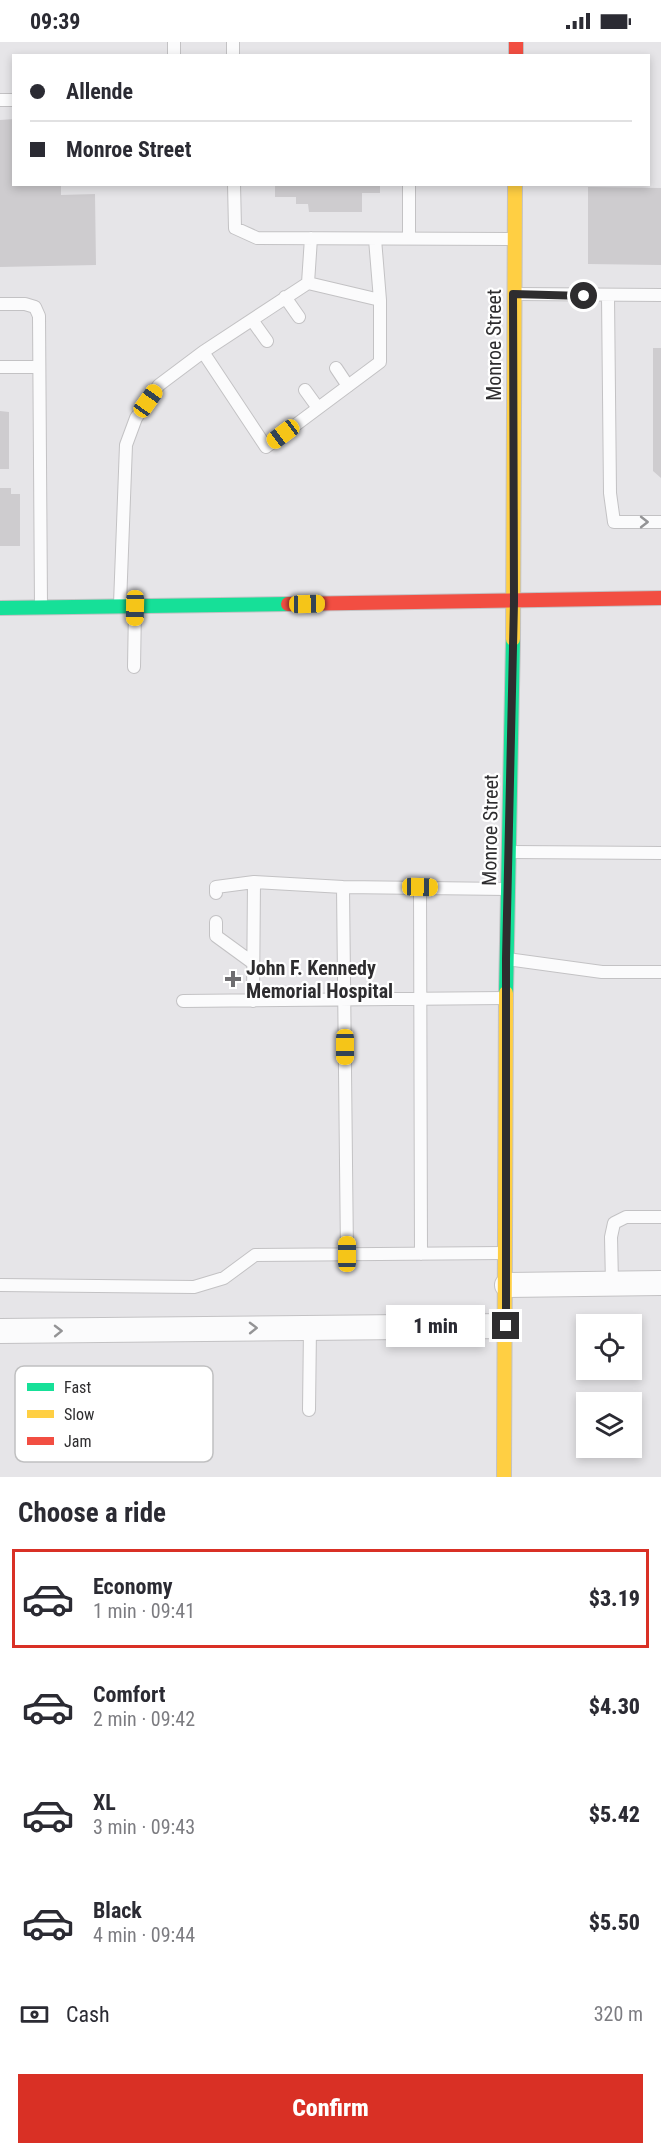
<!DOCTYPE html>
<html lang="en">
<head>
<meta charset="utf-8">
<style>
	body { margin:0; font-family:"Roboto Condensed",sans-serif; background:#f7f7f7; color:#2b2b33; height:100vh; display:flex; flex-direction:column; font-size:22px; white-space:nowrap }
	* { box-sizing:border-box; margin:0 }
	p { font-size:20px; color:#7c7c81 }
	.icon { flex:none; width:33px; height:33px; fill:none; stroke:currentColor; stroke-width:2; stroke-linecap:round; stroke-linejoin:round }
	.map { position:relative; height:1435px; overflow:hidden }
	.details { display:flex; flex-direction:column; background:#fff; flex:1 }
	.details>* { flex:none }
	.guide { position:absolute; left:12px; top:12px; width:638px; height:132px; border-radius:0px; box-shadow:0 3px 9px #0003; display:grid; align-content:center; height:132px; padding:0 18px; background:#fff }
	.controls { position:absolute; left:576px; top:1272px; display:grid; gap:12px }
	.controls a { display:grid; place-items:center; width:66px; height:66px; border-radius:0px; background:#fff; box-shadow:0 3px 9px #0003; font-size:30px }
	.end { position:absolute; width:27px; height:27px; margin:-14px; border:8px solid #2e2d2f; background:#fff; box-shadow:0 0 0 3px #fff }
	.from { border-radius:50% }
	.bubble { position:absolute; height:42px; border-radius:0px; background:#fff; box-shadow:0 3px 9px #0003; font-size:20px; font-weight:800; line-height:42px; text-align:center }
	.car { position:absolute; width:18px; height:36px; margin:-18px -9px; border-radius:8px; box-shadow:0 0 4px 2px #0007; background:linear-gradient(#f5c518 24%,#345 0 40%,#f5c518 0 76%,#345 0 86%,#f5c518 0) }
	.guide b { display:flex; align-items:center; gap:21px; height:57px; font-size:22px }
	.guide b+b { border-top:2px solid #e1e1e2 }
	.guide i { width:15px; height:15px; background:#2b2b33 }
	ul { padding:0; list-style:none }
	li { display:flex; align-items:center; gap:18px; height:99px; margin:0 12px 9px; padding:0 6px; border:3px solid transparent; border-radius:0px }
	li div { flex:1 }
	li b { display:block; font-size:22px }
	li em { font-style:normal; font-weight:800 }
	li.selected { border-color:#d93025 }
	li>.icon { width:54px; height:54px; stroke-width:1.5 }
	h2 { padding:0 18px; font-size:27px; line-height:72px }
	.pay { display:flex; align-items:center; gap:15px; height:66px; padding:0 18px; font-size:22px }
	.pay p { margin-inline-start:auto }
	.button { display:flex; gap:12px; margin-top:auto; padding:12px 18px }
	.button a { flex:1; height:69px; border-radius:0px; background:#d93025; color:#fff; font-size:24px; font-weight:800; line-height:69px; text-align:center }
	.status { display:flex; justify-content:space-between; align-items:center; height:42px; padding:0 30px; background:#fff; direction:ltr }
	.status svg { height:16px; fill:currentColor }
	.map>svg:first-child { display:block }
	.building { fill:#cecccf }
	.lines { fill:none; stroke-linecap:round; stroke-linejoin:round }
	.lane-casing { stroke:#c3c2c4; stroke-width:14 }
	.street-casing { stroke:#c3c2c4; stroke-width:26 }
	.fast-casing { stroke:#c3c2c4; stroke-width:16 }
	.slow-casing { stroke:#c3c2c4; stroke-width:16 }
	.jam-casing { stroke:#c3c2c4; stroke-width:16 }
	.lane { stroke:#fbfbfc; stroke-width:12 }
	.street { stroke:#fbfbfc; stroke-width:24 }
	.fast { stroke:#16e098; stroke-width:14 }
	.slow { stroke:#ffcf43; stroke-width:14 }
	.jam { stroke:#f24e42; stroke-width:14 }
	.oneway { stroke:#949496 }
	.route { stroke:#2e2d2f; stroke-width:8 }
	.poi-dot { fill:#6e6d70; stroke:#fff; stroke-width:2 }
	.labels { text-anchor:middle; stroke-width:4.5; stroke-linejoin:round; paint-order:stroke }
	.street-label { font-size:20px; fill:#2e2d2f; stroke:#fff }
	.poi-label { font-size:20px; font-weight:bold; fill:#2e2d2f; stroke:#fff; text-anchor:start }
	.key { fill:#fff; stroke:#c0c0c1; stroke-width:1.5 }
	.key-label { font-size:16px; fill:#2e2d2f }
</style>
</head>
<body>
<div class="status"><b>09:39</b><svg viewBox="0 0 49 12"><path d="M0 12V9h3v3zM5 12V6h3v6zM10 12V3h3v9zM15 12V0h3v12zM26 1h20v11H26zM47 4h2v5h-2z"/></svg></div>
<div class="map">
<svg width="661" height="1435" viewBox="0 0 661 1435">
	<rect width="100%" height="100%" fill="#e6e5e8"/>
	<path class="building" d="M14,77V142H61V153L95,152L96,223L0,225V78Z
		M275,142H380V151H362V170H309L308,162H296V155H275Z
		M588,145L661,146V223L588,222Z
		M653,306H661V436L653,429Z
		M0,369L9,370V427H0Z
		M0,446H11V452H20V504H0Z"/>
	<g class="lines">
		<g class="lane-casing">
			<path id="lane" d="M174,0V14
				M233,0V14
				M0,58H14
				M234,142L235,186L257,196L514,197
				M409,197V142
				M308,241L380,258L375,197
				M517,252L661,253
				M608,254L610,451L614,480H661
				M285,255L299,275
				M0,262H25L35,265L39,274L41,564
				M252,278L267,299
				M203,310L266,405L380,320V258
				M0,325H39
				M336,326L348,344
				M305,348L318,366
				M120,562L126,403L136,376L159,343L203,310L308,241L311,196
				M134,625L135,566
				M511,810L661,811
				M343,845L347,1212
				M420,845L421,1212
				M216,851V845L254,840
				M216,880V894L253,921
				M507,917L602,930H661
				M183,959L505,956
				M253,959L254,840L343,845L507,847
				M612,1241L611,1195L614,1181L626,1175H661
				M0,1243L194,1245L224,1236L255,1213L503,1211
				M309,1368L310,1286"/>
		</g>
		<g class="street-casing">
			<path id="street" d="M507,1243L661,1241
				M0,1289L506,1284"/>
		</g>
		<g class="fast-casing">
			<path id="fast" d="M0,566L288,562
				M506,951L513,597"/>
		</g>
		<g class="slow-casing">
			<path id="slow" d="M513,597L515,142
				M504,1435L506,951"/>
		</g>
		<g class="jam-casing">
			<path id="jam" d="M516,0V14
				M288,562L661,556"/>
		</g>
		<use href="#lane" class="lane"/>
		<use href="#street" class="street"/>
		<use href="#fast" class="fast"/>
		<use href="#slow" class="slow"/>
		<use href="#jam" class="jam"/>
	</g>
	<defs><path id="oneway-chevron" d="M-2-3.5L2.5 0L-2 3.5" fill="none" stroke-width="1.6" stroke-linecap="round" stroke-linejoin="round" transform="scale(1.5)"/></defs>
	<g class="oneway">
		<use href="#oneway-chevron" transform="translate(644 480)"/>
		<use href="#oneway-chevron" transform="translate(253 1286) rotate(-1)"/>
		<use href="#oneway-chevron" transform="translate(58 1289) rotate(-1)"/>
	</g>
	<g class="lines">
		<path class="route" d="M506,1284V917L514,560L513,252L584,254"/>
	</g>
	<path class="poi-dot" d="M230 928h6v6h6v6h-6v6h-6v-6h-6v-6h6z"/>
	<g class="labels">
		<g class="street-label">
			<text transform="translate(494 303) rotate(-90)" y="7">Monroe Street</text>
			<text transform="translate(490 788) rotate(-89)" y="7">Monroe Street</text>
		</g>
		<g class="poi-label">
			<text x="246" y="933">John F. Kennedy<tspan x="246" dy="23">Memorial Hospital</tspan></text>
		</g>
	</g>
	<rect x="15" y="1324" width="198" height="96" rx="9" class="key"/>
	<rect x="27" y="1341" width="27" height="8" fill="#16e098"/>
	<rect x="27" y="1368" width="27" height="8" fill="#ffcf43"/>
	<rect x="27" y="1395" width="27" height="8" fill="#f24e42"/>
	<g class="key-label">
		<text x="64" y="1351">Fast</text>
		<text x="64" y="1378">Slow</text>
		<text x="64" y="1405">Jam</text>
	</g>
</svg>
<div class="controls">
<a><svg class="icon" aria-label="locate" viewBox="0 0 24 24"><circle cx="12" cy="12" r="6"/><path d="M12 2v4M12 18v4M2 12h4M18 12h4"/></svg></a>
<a><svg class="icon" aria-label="layers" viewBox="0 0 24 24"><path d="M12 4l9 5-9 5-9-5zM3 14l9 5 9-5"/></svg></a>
</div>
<i class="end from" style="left:584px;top:254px"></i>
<i class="end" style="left:506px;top:1284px"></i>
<div class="bubble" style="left:386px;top:1263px;width:99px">1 min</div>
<i class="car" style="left:148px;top:359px;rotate:35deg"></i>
<i class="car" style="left:283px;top:392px;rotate:233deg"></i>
<i class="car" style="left:307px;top:562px;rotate:89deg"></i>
<i class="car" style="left:135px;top:566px;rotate:181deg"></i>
<i class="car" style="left:420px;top:845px;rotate:91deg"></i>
<i class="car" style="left:345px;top:1005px;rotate:180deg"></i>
<i class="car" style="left:347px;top:1212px;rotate:0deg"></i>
<div class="guide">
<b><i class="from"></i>Allende</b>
<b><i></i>Monroe Street</b>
</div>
</div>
<section class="details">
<h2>Choose a ride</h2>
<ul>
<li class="selected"><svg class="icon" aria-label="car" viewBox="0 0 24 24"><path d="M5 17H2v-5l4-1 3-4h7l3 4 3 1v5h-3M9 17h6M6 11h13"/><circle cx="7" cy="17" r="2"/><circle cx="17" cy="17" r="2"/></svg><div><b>Economy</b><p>1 min · 09:41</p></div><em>$3.19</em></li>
<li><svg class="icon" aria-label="car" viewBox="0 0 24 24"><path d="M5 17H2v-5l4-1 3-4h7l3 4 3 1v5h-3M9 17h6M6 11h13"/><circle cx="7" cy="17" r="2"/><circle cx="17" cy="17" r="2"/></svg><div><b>Comfort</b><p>2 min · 09:42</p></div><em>$4.30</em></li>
<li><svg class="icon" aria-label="car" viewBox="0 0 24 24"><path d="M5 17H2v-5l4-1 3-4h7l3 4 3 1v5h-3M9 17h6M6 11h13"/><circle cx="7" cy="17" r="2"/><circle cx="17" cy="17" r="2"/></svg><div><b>XL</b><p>3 min · 09:43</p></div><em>$5.42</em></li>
<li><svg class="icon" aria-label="car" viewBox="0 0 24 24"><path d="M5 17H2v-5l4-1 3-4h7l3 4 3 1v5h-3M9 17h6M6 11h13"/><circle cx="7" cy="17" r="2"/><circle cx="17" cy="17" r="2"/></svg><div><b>Black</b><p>4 min · 09:44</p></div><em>$5.50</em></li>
</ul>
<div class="pay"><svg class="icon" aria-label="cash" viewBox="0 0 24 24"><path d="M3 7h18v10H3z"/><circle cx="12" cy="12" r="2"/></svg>Cash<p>320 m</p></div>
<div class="button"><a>Confirm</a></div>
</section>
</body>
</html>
